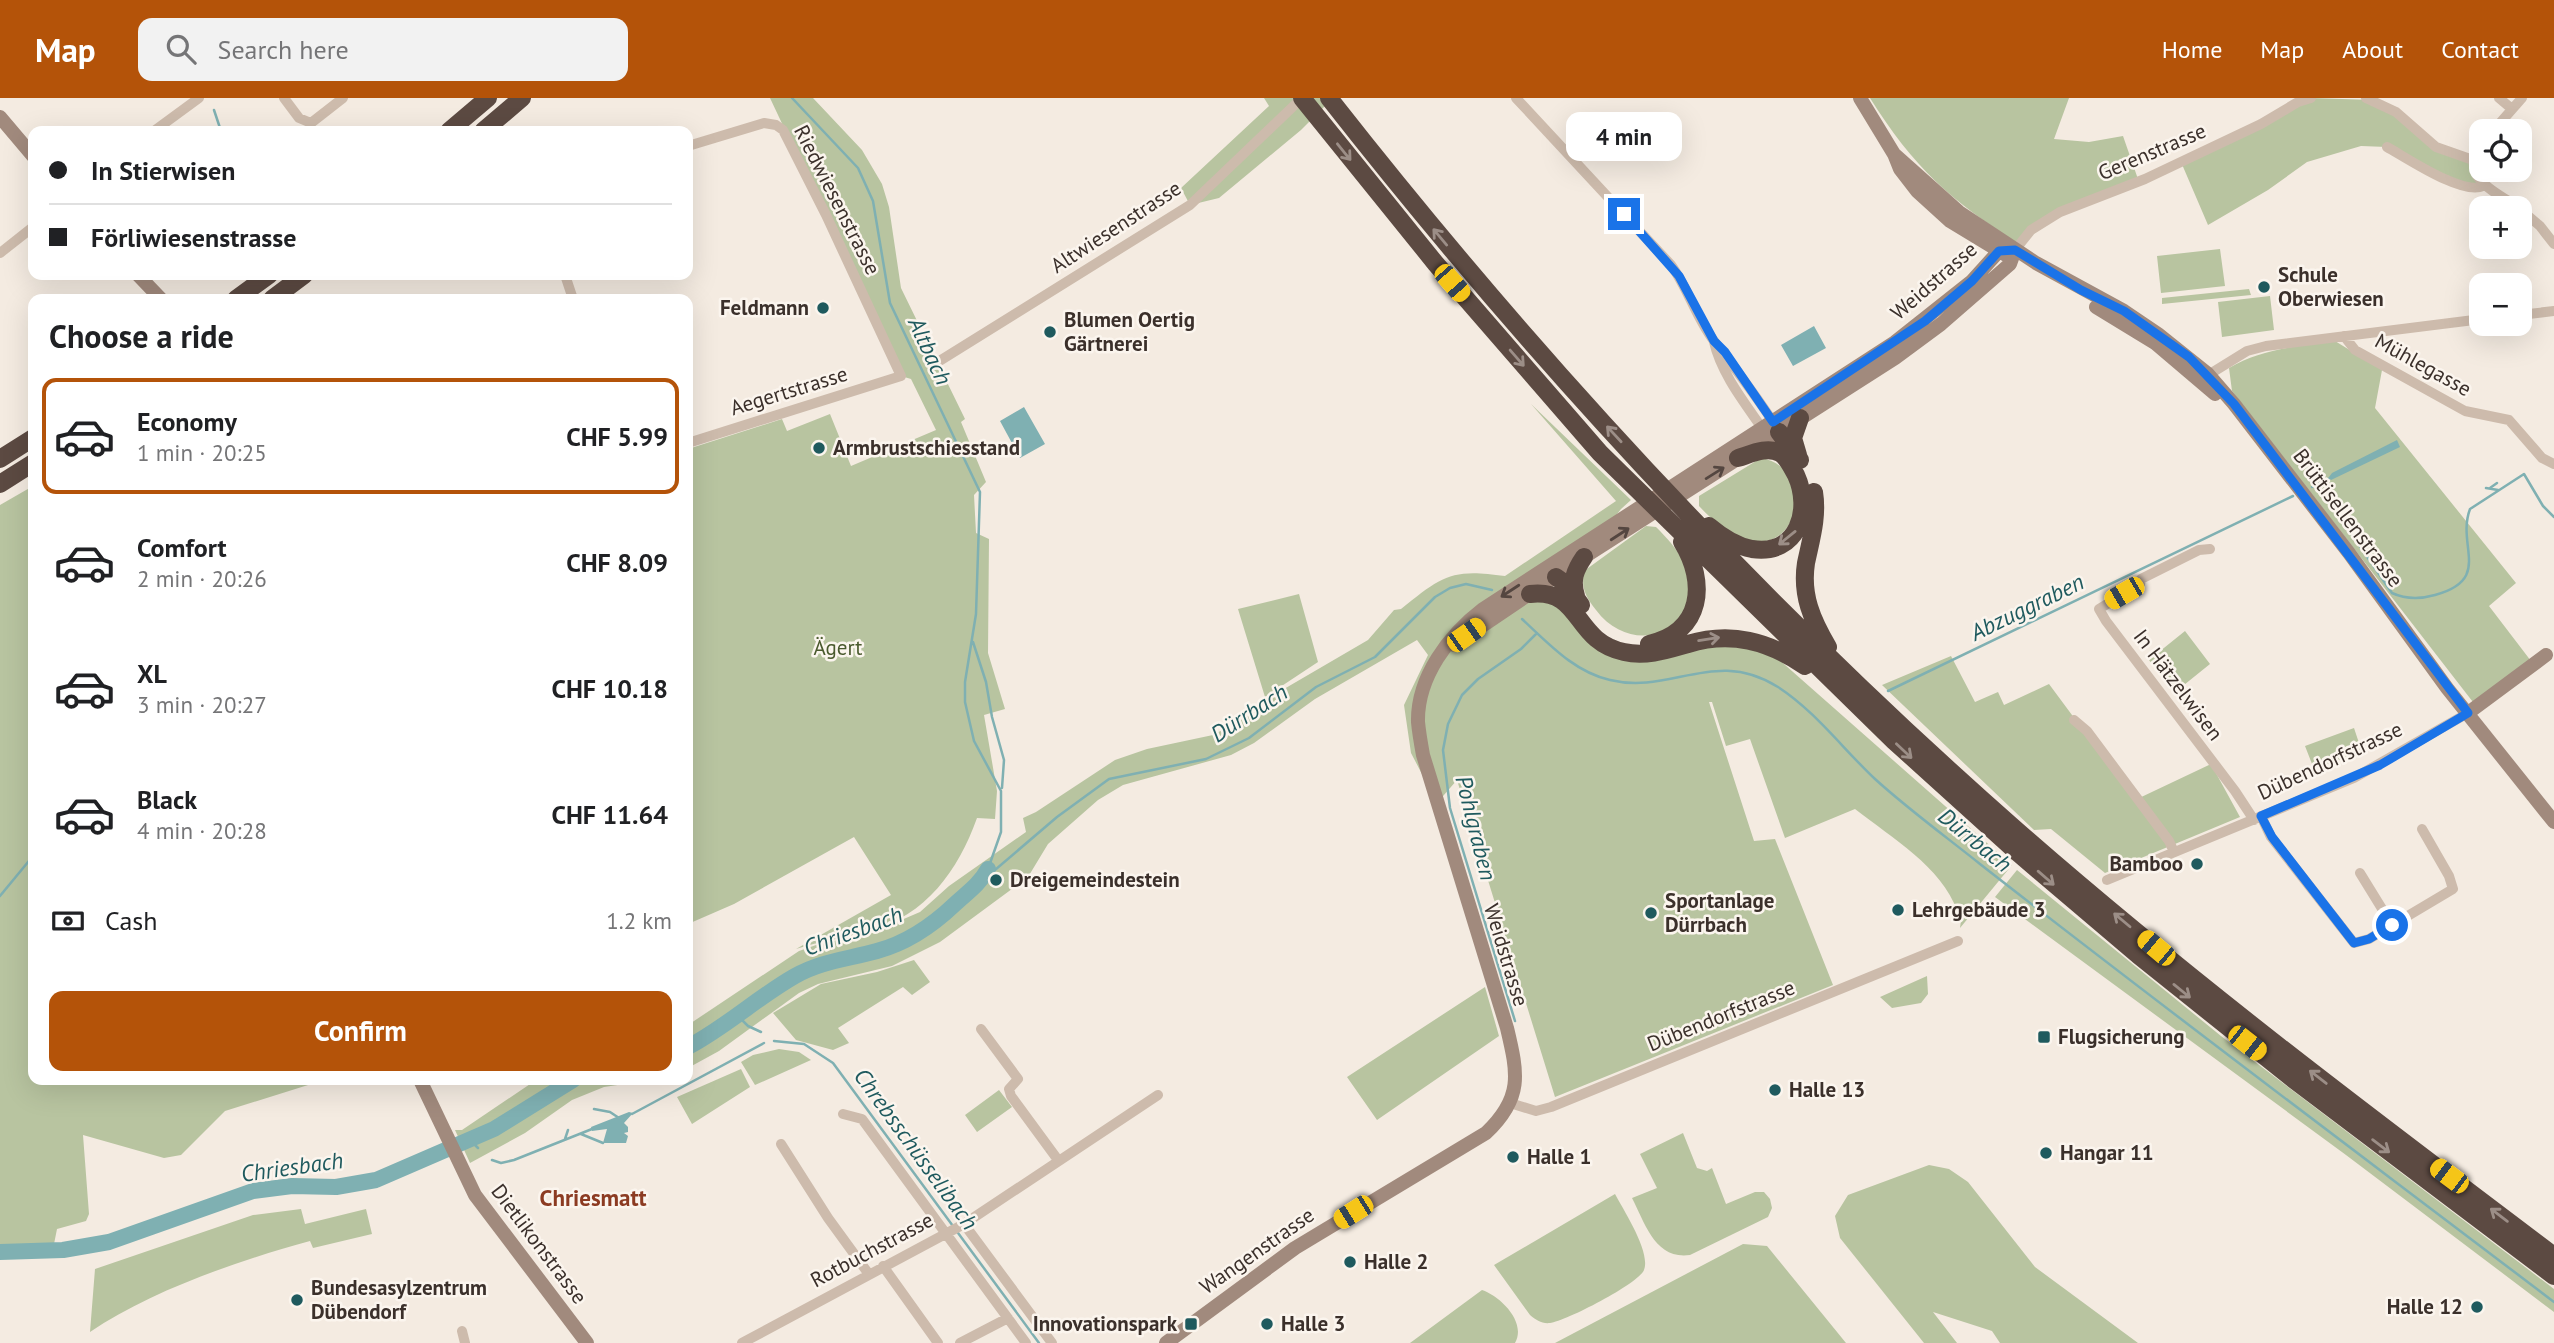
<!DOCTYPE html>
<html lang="en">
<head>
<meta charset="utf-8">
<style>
	body { margin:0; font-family:"PT Sans",sans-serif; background:#f2f2f2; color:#202124; height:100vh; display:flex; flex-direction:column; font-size:26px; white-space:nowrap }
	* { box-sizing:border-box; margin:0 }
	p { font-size:23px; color:#757577 }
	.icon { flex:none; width:38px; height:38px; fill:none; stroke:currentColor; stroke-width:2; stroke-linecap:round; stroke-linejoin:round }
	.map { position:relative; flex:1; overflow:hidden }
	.details { position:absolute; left:28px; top:196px; width:665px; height:791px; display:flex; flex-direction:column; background:#fff; border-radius:14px; box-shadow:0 7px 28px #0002 }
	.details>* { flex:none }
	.top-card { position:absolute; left:28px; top:28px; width:665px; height:154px; border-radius:14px; box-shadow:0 7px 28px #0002; display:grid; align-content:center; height:154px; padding:0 21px; background:#fff }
	.controls { position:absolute; left:2469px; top:21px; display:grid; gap:14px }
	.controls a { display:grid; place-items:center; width:63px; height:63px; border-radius:14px; background:#fff; box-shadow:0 7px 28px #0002; font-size:35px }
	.end { position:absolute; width:32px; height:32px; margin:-16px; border:9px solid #1a73e8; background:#fff; box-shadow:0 0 0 4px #fff }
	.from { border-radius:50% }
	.bubble { position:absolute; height:49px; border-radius:14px; background:#fff; box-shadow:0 7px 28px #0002; font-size:23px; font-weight:600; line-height:49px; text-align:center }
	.car { position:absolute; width:21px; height:42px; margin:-21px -10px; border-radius:9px; box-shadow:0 0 5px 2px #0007; background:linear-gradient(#f5c518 24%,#345 0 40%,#f5c518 0 76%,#345 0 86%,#f5c518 0) }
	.top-card b { display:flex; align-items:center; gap:24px; height:66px; font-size:26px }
	.top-card b+b { border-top:2px solid #e0e0e0 }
	.top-card i { width:18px; height:18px; background:#202124 }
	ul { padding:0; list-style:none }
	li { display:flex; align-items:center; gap:21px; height:116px; margin:0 14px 10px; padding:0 7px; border:4px solid transparent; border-radius:14px }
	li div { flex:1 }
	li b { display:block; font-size:26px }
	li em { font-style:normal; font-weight:600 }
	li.active { border-color:#b45309 }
	li>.icon { width:63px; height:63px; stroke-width:1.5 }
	h2 { padding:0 21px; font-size:32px; line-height:84px }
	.pay { display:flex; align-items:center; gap:18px; height:77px; padding:0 21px; font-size:26px }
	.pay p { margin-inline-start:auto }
	.primary-button { display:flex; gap:14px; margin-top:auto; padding:14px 21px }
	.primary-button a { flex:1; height:80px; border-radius:14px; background:#b45309; color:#fff; font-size:28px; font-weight:600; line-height:80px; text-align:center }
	header { display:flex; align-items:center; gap:42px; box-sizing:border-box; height:98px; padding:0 35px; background:#b45309; color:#fff }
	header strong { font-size:33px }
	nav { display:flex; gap:38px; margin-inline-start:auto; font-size:24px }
	.search { width:490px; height:63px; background:#f2f2f2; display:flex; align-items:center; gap:18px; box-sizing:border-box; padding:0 24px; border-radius:14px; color:#757577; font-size:26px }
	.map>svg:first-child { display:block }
	.green { fill:#b8c4a0 }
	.water { fill:#7fb0b2 }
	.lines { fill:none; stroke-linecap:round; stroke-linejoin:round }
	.stream { stroke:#7fb0b2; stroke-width:2.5 }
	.river { stroke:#7fb0b2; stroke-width:16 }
	.street { stroke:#cdbbac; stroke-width:10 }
	.secondary { stroke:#a18a7d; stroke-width:14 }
	.highway { stroke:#5c4a42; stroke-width:18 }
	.oneway { stroke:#9c8e87 }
	.oneway2 { stroke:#544640 }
	.route { stroke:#1a73e8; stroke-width:9 }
	.poi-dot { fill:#1f5a5e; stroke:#fbf5ee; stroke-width:2.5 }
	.labels { text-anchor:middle; stroke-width:5; stroke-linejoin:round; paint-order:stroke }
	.street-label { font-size:21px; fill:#3b302b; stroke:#fbf5ee }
	.poi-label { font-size:21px; font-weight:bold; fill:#3b302b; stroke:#fbf5ee; text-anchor:start }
	.park-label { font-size:21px; fill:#4a5a2e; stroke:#fbf5ee }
	.water-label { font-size:23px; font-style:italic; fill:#1f5a5e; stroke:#fbf5ee }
	.neighbourhood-label { font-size:23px; font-weight:bold; fill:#8c3b22; stroke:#fbf5ee }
</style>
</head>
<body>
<header>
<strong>Map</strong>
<div class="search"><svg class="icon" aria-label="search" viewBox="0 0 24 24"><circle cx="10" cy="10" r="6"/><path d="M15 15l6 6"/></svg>Search here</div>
<nav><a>Home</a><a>Map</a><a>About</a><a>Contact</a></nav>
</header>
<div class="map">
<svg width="2554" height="1245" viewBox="0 0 2554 1245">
	<rect width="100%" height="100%" fill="#f4ebe1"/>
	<path class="green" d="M770,0H813L862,52L882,86L889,109L901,190L965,321L961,324L986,384L974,397L976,435L989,441L988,555L1005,611L984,617L997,693L995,721L977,720C958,773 926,817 870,833C846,840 820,843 796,851L891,797L854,739L734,806L688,826V351L782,321L787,333L830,316L851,368L936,332L911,281L901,278Z
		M1264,0H1333L1301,32L1219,100L1190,107L1181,90L1269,8Z
		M1870,0H2069L2054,41L2089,44L2123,38L2139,84L2078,105L2019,146C1950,102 1914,70 1870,0Z
		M2311,0L2373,2L2420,36L2473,62L2483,88L2472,91L2387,49L2361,48L2307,64L2268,92L2208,127L2181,64Z
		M2220,151L2225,188L2161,195L2157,158Z
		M2249,191L2251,197L2162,206V200Z
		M2270,198L2274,232L2222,239L2218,204Z
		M2335,243L2382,272L2375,310L2516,485L2489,508L2531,563L2476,608L2232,293L2229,270C2261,251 2298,248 2335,243Z
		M1531,306L1631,402L1621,411L1584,459L1543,494L1607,548L1759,544L2012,767L1960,830L1962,815L1958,814C1940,767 1893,741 1855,711L1785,740L1750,641L1726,648L1712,604H1709L1754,743L1775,741L1833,887L1555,999L1457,682L1437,705L1411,655L1404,607L1428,557L1417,542L1315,601L1254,645L1231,657L1123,687L1098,702L1048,746L1028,779L940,844L892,868L818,886L799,895L719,953L688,970V927L799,853L819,846L871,835L920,814L949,788L1026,734L1023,720L1036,714L1115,662L1147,651L1213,637L1250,617L1284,591L1368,542L1394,512L1401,511C1442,478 1451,470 1505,478L1616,403Z
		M1761,360C1829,371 1791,506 1699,408V398Z
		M33,388V982H324L225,1013L181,1057L164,1060L83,1037L89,1116L86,1123L57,1131L54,1146L0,1149V407Z
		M1646,428L1656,429C1668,441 1686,460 1689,479C1698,537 1631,559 1596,512C1585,498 1581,490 1584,473Z
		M1299,496L1318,564L1265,599L1238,511Z
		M2185,533L2210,566L2174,595L2149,562Z
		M1951,558L1975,604L1998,594L2004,607L2049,586L2135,702L2211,666L2240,719L2105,775L2051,731L2034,732L1882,587Z
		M2354,630L2362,654L2314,671L2305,648Z
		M2017,772L2221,938L2554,1191V1214L2346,1057L1995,799Z
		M914,862L930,884L912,897L903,889L838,930L849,945L833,952L796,942L773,915L821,886L877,874Z
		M1927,878L1928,896L1921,905L1892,910L1880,899Z
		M1485,889L1499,938L1377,1022L1347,979Z
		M779,951L799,954L811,962L755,987L741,964L753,957Z
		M741,971L750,989L692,1026L677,999Z
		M536,982H651L604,989L572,1002L525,1035L470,1065L455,1032H462Z
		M999,992L1012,1009L977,1034L965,1017Z
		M1683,1035L1697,1070L1707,1073L1712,1070L1726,1106L1755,1094H1764L1770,1101L1772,1110L1768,1119L1690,1157C1655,1162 1645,1125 1632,1100L1657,1090L1640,1056Z
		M1929,1067L1949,1071L1968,1084L2035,1169L2138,1245H2000L1992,1233L1933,1214L1957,1245H1924L1840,1140L1835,1118L1848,1097Z
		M1615,1096C1624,1113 1651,1154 1644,1172C1638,1186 1566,1223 1550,1225C1542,1226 1536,1222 1530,1217L1494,1167Z
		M301,1111L305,1126L366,1111L372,1136L313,1150L310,1143C240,1162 150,1193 90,1234L95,1171L253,1117Z
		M1743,1146L1767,1148L1846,1245H1555Z
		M1482,1192C1500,1198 1527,1224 1515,1245H1410Z"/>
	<path class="water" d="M1814,228L1826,250L1793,268L1781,247Z
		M1024,309L1045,346L1020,360L1000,323Z
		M2397,342L2400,349L2331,382L2329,379L2332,375Z
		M629,1014L633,1015L624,1025L628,1029V1034L624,1035L628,1038L626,1045H603L607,1031L592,1033L591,1029Z"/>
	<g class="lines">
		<path class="stream" d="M792,0L858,70L873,103L890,205L980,394L976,516L965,584V604L974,643L1001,693V734L988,771
			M214,12L221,33
			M2317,386L2392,495C2405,501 2421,501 2435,497C2493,481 2456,448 2470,411L2524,376L2543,408L2554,419
			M2312,389L2330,380
			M2486,390L2498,392
			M2490,390L2497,385
			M32,446L33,449
			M1522,521C1548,545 1574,574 1610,582C1671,597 1715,549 1778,589C1815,613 1843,651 1875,681C1908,711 1945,738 1980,766C2169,914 2362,1058 2554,1204
			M973,544L986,584L992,619L1004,662L1002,690
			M1888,593L2293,398
			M982,783L1057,719L1109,681L1206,661L1249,640L1316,589L1375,559L1435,499L1450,490L1466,486L1492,492
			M0,798L33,758
			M738,918L748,928L761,934
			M1515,923L1450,710L1443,652L1448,626L1462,597L1478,581L1521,551L1537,535
			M774,943L804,946L833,965L1039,1245
			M594,1011L610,1014L619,1020
			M632,1016L764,945
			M581,1036L603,1045
			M565,1041L568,1032
			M470,1042L478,1050
			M492,1062L501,1065L514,1062L592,1031"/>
		<path class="river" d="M688,949C726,929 758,899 795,878C821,863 849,861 877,853C907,845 933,827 955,806C967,795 980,786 988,771
			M0,1154L63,1152L109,1144L253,1093L292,1088L336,1089L376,1082L494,1031L573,982"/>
		<path class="street" d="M284,0L299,20L311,25L343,0
			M1516,0L1671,167C1688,190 1696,220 1714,243C1734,269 1755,296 1773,324
			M2366,0L2396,14L2436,49L2473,62
			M2499,0L2512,11
			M154,33L199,0
			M2493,33L2522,0
			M2482,47C2456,78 2498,96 2520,110
			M688,48L764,25L776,27L783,32L826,117L901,278L688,345
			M2387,49C2407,60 2463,98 2483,88
			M2520,111L2540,128L2554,146
			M2015,152L2031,132L2060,114L2145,81L2261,26L2298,4L2311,0
			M0,155L33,129
			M565,177L573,201
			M2520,217L2554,213
			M2344,238L2355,252L2465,313L2509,322L2542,360L2554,366
			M1714,244C1721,275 1744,304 1762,330L1766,332
			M933,267L1190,107L1302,0
			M2205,279L2247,253L2266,248L2482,221
			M2210,451L2199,452L2141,481L2140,486L2099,511L2106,523L2235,693L2254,722
			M2074,622L2087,633L2169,743L2174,754
			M2261,718L2271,739L2354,845L2369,841L2453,791L2449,778L2422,731
			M2360,775L2392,827
			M2107,782L2354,680L2468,615
			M981,931L1018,981L1009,991L1011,998L1058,1062
			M1510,1005L1536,1013L1551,1009L1958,843
			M843,1016L862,1021L1026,1245
			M781,1046L828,1120L868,1175
			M964,1126L1052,1245
			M883,1168L938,1245
			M462,1233L465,1245
			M742,1245L964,1126L1158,997
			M960,1245L1008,1220"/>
		<path class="secondary" d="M1860,0L1894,56L1900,71L1917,93L1950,123L2006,157
			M0,19L33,58
			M1894,56L1959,114L2036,165L2124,213L2158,236L2208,276L2234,306L2349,455L2447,590L2554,724
			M138,177L161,201
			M2096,209L2155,245L2215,296
			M1454,547L1584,459L1895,260L1941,226L2010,166L2015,152
			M2468,615L2546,557
			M420,982L475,1097L587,1245
			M1166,1245L1295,1150L1486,1035C1523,1000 1518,976 1507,930L1423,657C1421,646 1419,635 1418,624C1417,579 1449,537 1483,511L1895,244L1972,183L1999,153L2015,152"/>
		<path class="highway" d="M1302,0L1436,166L1600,355L1894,643L2018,755L2138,857L2293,981L2554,1178
			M1329,0C1535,263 1763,509 2014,730C2187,882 2371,1020 2554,1158
			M449,33L488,0
			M483,33L522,0
			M236,201L269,177
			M272,201L304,177
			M1779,334L1800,362
			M1798,357L1793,340L1800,320
			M0,361L33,340
			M0,386L33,365
			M1814,394C1818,419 1811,441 1806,465C1801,497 1812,522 1828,549
			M1709,428C1722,439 1736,448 1752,451C1798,458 1812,412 1796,377C1792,370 1787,359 1780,355C1767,348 1751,356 1738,360
			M1556,479L1566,486L1581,507
			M1530,496C1583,490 1572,543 1624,554C1646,559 1667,552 1688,546C1731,533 1768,543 1805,568
			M1576,498C1571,482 1575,472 1584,459
			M1649,546C1703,534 1707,484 1682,444"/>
	</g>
	<defs><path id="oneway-shaft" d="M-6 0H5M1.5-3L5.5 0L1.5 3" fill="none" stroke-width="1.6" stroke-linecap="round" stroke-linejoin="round" transform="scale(1.75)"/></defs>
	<g class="oneway">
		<use href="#oneway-shaft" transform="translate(1344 54) rotate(51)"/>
		<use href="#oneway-shaft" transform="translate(1440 139) rotate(-130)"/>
		<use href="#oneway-shaft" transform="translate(1517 260) rotate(49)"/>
		<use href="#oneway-shaft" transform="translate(1614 336) rotate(-133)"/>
		<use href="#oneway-shaft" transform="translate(1787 440) rotate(141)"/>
		<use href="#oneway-shaft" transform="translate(1709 541) rotate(-9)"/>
		<use href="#oneway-shaft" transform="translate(1904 653) rotate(43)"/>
		<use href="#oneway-shaft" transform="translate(2046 780) rotate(41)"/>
		<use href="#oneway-shaft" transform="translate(2122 822) rotate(-140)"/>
		<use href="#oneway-shaft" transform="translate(2182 893) rotate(39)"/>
		<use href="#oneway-shaft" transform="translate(2318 979) rotate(-142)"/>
		<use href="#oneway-shaft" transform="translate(2381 1048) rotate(37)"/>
		<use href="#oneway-shaft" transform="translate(2499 1117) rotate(-143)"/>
	</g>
	<g class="oneway2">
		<use href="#oneway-shaft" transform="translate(1715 375) rotate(-32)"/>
		<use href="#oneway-shaft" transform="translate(1620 436) rotate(-33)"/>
		<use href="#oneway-shaft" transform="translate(1510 493) rotate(147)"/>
	</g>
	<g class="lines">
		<path class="route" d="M1624,116L1679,178L1714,243L1725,254L1773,324L1925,223L1972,183L1999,153L2015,152L2081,192L2124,213L2189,259L2234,306L2468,615L2380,667L2261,718L2272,739L2354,845L2369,841L2392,827"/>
	</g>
	<g class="poi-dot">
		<circle cx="2264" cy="189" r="7"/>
		<circle cx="823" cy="210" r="7"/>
		<circle cx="1050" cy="234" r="7"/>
		<circle cx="819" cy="350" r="7"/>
		<circle cx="2197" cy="766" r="7"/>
		<circle cx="996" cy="782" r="7"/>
		<circle cx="1898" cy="812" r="7"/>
		<circle cx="1651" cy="815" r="7"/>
		<rect x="2037" y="932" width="14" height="14" rx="3.5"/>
		<circle cx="1775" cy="992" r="7"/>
		<circle cx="2046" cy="1055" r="7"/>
		<circle cx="1513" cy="1059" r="7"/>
		<circle cx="1350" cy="1164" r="7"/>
		<circle cx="297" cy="1202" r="7"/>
		<circle cx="2477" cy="1209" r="7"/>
		<rect x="1184" y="1219" width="14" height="14" rx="3.5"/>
		<circle cx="1267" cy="1226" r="7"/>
	</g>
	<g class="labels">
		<g class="street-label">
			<text transform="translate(2152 54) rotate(-23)" y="7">Gerenstrasse</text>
			<text transform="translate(837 102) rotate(63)" y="7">Riedwiesenstrasse</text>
			<text transform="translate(1116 129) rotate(-33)" y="7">Altwiesenstrasse</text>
			<text transform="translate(1934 183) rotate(-41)" y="7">Weidstrasse</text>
			<text transform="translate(2423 267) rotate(29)" y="7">Mühlegasse</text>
			<text transform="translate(789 293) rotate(-17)" y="7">Aegertstrasse</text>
			<text transform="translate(2348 420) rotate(53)" y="7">Brüttisellenstrasse</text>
			<text transform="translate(2178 587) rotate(53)" y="7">In Hätzelwisen</text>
			<text transform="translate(2330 663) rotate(-25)" y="7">Dübendorfstrasse</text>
			<text transform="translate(1506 857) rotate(73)" y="7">Weidstrasse</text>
			<text transform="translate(1721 918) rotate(-22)" y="7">Dübendorfstrasse</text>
			<text transform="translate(539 1146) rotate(53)" y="7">Dietlikonstrasse</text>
			<text transform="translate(872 1152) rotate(-28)" y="7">Rotbuchstrasse</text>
			<text transform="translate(1257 1153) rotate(-35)" y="7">Wangenstrasse</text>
		</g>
		<g class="poi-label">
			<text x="2278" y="184">Schule<tspan x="2278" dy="24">Oberwiesen</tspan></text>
			<text x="809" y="217" text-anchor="end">Feldmann</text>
			<text x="1064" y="229">Blumen Oertig<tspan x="1064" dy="24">Gärtnerei</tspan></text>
			<text x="833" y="357">Armbrustschiesstand</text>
			<text x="2183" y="773" text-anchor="end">Bamboo</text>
			<text x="1010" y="789">Dreigemeindestein</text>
			<text x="1665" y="810">Sportanlage<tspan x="1665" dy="24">Dürrbach</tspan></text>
			<text x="1912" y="819">Lehrgebäude 3</text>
			<text x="2058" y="946">Flugsicherung</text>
			<text x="1789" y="999">Halle 13</text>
			<text x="2060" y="1062">Hangar 11</text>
			<text x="1527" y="1066">Halle 1</text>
			<text x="1364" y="1171">Halle 2</text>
			<text x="311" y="1197">Bundesasylzentrum<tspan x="311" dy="24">Dübendorf</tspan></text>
			<text x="2463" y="1216" text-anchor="end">Halle 12</text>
			<text x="1177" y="1233" text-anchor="end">Innovationspark</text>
			<text x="1281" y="1233">Halle 3</text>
		</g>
		<g class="park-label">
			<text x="838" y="557">Ägert</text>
		</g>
		<g class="water-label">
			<text transform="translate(930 253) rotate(65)" y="8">Altbach</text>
			<text transform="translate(2027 509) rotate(-26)" y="8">Abzuggraben</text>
			<text transform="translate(1249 615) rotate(-33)" y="8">Dürrbach</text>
			<text transform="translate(1476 730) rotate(76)" y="8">Pohlgraben</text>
			<text transform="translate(1975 742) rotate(39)" y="8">Dürrbach</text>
			<text transform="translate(853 833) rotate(-20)" y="8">Chriesbach</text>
			<text transform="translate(916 1051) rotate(54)" y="8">Chrebsschüsselibach</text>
			<text transform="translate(292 1069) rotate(-8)" y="8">Chriesbach</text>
		</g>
		<g class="neighbourhood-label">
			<text x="593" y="1108">Chriesmatt</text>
		</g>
	</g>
</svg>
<div class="controls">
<a><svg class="icon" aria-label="locate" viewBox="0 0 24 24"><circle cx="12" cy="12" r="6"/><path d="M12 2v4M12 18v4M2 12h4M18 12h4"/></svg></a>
<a>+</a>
<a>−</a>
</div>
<i class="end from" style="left:2392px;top:827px"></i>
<i class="end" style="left:1624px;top:116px"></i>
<div class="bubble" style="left:1566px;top:14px;width:116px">4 min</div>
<i class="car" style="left:1452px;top:185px;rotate:139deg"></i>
<i class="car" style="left:2124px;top:495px;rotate:240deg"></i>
<i class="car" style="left:1466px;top:537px;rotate:55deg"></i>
<i class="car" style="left:2156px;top:850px;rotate:310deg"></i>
<i class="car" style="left:2247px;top:945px;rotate:128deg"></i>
<i class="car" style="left:2449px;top:1078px;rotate:307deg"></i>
<i class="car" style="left:1353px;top:1114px;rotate:238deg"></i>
<div class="top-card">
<b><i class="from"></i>In Stierwisen</b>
<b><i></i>Förliwiesenstrasse</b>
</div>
<section class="details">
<h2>Choose a ride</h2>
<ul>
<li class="active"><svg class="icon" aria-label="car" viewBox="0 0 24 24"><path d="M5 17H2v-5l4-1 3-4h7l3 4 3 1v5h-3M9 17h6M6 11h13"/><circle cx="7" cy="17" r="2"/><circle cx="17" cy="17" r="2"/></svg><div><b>Economy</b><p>1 min · 20:25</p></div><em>CHF 5.99</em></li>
<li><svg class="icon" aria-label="car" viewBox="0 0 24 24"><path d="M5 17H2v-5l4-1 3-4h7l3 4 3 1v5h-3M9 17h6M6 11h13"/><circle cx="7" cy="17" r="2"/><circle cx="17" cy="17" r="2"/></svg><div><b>Comfort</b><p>2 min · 20:26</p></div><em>CHF 8.09</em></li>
<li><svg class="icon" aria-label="car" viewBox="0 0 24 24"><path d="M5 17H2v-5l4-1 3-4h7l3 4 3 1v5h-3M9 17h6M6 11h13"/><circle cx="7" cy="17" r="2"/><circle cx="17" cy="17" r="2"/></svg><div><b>XL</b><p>3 min · 20:27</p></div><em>CHF 10.18</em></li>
<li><svg class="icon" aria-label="car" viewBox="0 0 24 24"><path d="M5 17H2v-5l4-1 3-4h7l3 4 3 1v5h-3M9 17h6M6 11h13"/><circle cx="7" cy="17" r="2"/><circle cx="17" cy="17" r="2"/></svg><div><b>Black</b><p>4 min · 20:28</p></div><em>CHF 11.64</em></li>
</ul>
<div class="pay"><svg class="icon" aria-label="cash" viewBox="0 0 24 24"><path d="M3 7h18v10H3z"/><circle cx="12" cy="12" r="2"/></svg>Cash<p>1.2 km</p></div>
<div class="primary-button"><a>Confirm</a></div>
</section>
</div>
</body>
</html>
